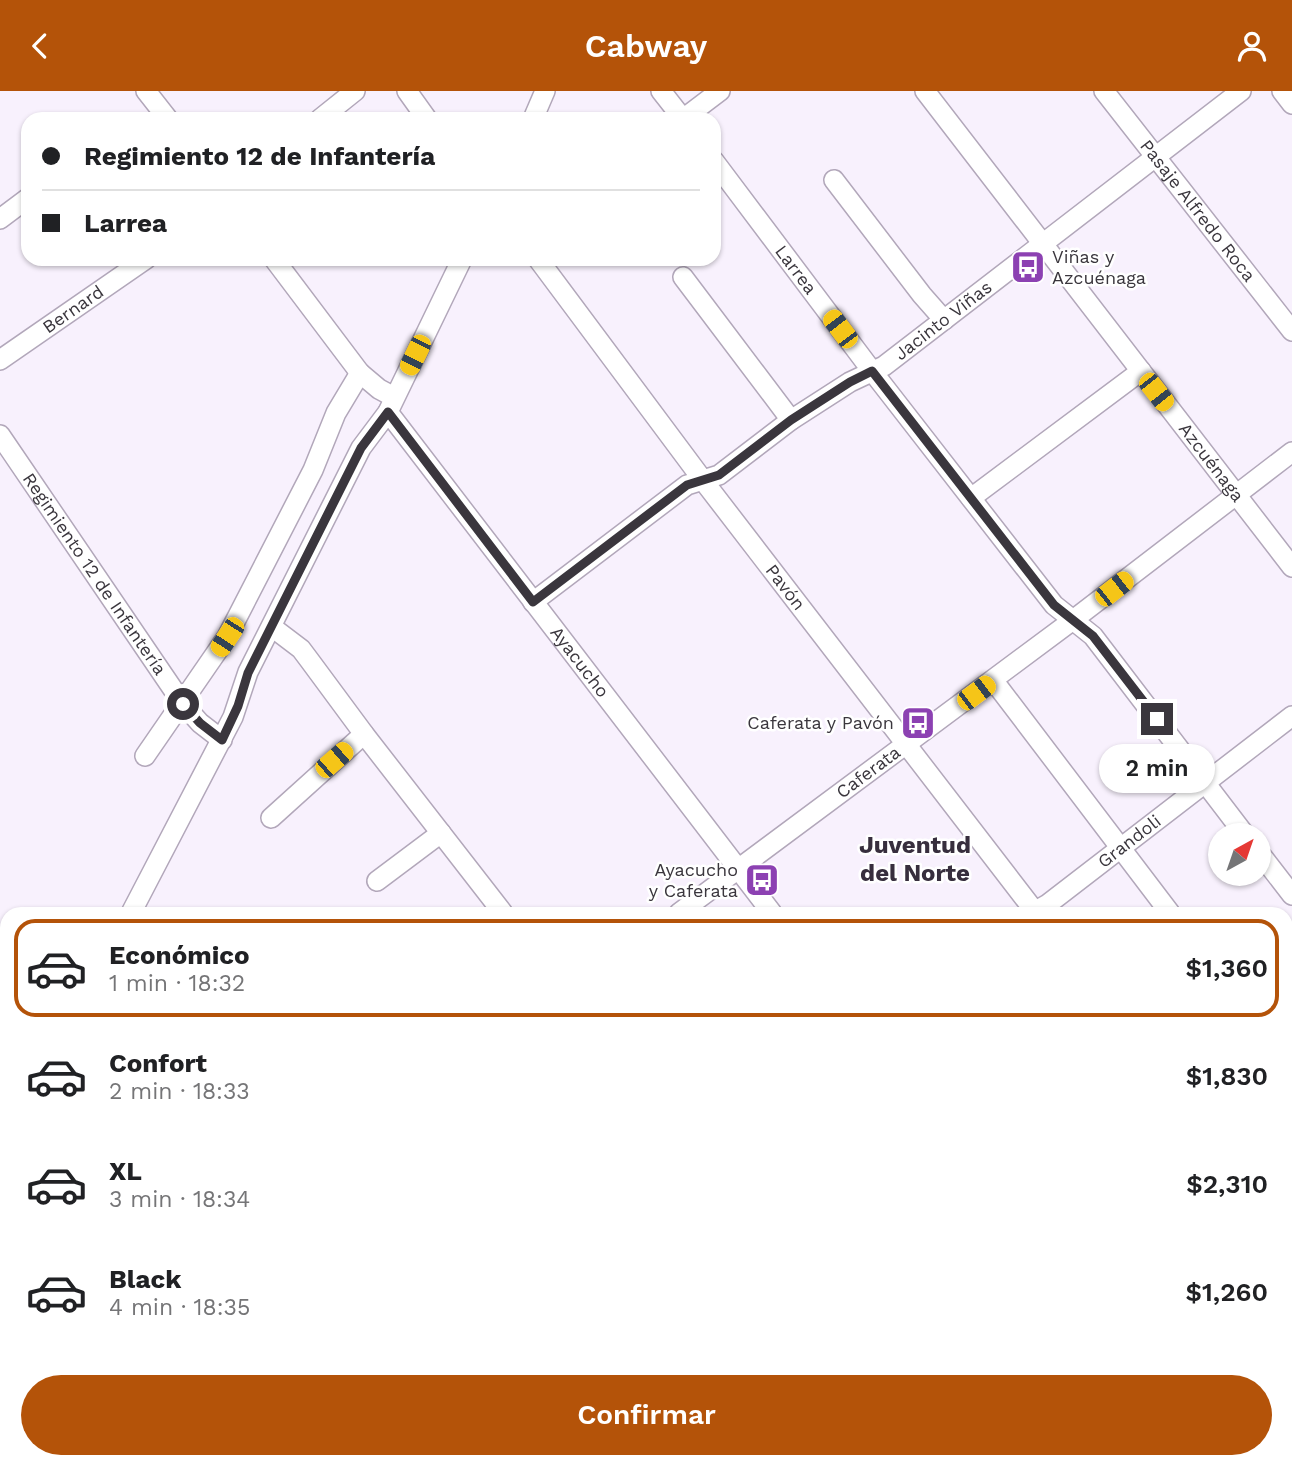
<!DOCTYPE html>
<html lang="es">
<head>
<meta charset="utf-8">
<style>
	body { margin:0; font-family:"Work Sans",sans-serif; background:#f2f2f2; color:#202124; height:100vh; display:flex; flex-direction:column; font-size:26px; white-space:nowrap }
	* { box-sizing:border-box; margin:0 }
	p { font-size:23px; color:#757577 }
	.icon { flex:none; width:38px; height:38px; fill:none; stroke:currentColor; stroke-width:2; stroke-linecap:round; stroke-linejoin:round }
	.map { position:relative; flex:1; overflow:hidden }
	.details { position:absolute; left:0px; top:816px; width:1293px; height:562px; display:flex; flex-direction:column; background:#fff; border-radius:21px 21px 0 0; box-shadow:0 2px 5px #0004 }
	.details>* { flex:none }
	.hud { position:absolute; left:21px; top:21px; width:700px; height:154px; border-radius:21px; box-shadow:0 2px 5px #0004; display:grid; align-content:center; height:154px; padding:0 21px; background:#fff }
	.needle { width:46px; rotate:40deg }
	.fabs { position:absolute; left:1208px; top:732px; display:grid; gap:14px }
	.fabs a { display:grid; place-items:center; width:63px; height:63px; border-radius:50%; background:#fff; box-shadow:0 2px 5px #0004; font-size:35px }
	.end { position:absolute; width:32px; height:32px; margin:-16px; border:9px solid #3a363d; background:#fff; box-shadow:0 0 0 4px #fff }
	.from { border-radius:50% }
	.bubble { position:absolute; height:49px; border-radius:24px; background:#fff; box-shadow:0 2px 5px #0004; font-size:23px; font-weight:600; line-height:49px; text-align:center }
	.car { position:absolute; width:21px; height:42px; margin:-21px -10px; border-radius:9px; box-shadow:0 0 5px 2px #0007; background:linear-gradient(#f5c518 24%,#345 0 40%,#f5c518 0 76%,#345 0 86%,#f5c518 0) }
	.hud b { display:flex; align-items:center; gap:24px; height:66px; font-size:26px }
	.hud b+b { border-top:2px solid #e0e0e0 }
	.hud i { width:18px; height:18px; background:#202124 }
	ul { padding:12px 0 0; list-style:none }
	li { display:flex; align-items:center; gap:21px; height:98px; margin:0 14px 10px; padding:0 7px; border:4px solid transparent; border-radius:21px }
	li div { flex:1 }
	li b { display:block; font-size:26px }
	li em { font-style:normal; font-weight:600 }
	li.on { border-color:#b45309 }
	li>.icon { width:63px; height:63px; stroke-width:1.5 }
	.action { display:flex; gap:14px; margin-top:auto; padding:14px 21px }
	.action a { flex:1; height:80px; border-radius:42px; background:#b45309; color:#fff; font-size:28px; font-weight:600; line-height:80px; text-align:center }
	header { display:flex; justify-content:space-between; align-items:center; height:91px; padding:0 21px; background:#b45309; color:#fff; font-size:32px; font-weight:600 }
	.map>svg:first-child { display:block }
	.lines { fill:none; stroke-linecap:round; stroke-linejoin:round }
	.minor-casing { stroke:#b2a7ba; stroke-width:22 }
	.minor { stroke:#fff; stroke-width:19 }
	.route { stroke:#3a363d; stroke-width:9 }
	.labels { text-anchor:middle; stroke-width:5; stroke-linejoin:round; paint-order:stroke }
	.street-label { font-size:18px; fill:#3a363d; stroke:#fff }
	.poi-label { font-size:18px; fill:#3a363d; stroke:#fff; text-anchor:end }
	.district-label { font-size:24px; font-weight:bold; fill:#372e3d; stroke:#fff }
</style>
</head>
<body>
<header><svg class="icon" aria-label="back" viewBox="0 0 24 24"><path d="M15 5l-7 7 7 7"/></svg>Cabway<svg class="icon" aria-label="person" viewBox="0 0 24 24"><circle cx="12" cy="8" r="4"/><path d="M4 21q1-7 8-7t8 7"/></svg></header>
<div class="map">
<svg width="1292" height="1376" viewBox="0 0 1292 1376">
	<rect width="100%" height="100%" fill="#f8f1fd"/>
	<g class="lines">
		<g class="minor-casing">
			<g id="minor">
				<path d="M146,0L168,28"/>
				<path d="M407,0L427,28"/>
				<path d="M661,0L683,28L720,0"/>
				<path id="s1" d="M925,0L1292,476"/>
				<path id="s2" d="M1104,0L1292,240"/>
				<path d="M1282,0L1292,13"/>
				<path d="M320,28L355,0"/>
				<path d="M533,28L545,0"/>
				<path id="s3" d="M714,70L872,280L1054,514L1093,545L1245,744"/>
				<path d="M834,89L922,204L944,229"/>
				<path d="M0,128L28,107"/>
				<path d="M274,168L360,282L379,298L394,306"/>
				<path id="s4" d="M538,168L702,388L1036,822"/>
				<path d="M683,186L791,329"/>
				<path id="s5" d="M0,269L146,168"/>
				<path id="s6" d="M388,321L772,822"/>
				<path id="s7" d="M0,344L183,613L200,632L222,649"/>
				<path d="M971,407L1141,280"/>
				<path id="s8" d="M533,511L687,394L719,384L791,329L850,291L884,275L1241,0"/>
				<path d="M272,536L301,558L310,570L364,643L503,822"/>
				<path d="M993,589L1170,822"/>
				<path d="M145,665L227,546L313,379L336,322L360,282"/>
				<path d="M271,727L364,643"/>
				<path d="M1258,760L1292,804"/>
				<path d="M377,790L441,742"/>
				<path d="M131,822L233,626L248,581L361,357L388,321L462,168"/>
				<path id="s9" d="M679,822L1073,529L1292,361"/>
				<path id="s10" d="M1032,822L1048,813L1292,625"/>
				<path d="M1286,898L1292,894"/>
				<path d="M0,1090L7,1075"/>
				<path d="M1286,1144L1292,1151"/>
				<path d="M242,1370L247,1376"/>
				<path d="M392,1370L396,1376"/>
				<path d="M526,1370L530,1376"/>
				<path d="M923,1370L928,1376"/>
				<path d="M1192,1370L1196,1376"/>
				<path d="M302,1376L311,1370"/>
				<path d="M654,1376L661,1370"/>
				<path d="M1007,1376L1015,1370"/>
			</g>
		</g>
		<use href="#minor" class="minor"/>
	</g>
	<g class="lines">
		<path class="route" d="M183,613L200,632L222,649L238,615L248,582L361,357L388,321L533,511L687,394L719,384L791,329L850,291L872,280L1054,514L1093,545L1157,628"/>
	</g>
	<defs>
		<g id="bus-square" transform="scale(1.75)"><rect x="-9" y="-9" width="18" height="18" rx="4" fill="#8c41b2" stroke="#fff"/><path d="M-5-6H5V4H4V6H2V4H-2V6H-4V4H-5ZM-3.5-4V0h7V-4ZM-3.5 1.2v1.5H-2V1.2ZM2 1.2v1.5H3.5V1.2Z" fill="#fff"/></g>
	</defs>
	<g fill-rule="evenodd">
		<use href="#bus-square" x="1028" y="176"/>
		<use href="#bus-square" x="918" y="632"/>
		<use href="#bus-square" x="762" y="789"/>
	</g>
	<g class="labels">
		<g class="street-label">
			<text dy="6" stroke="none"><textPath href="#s2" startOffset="152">Pasaje Alfredo Roca</textPath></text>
			<text dy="6" stroke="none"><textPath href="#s3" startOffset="136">Larrea</textPath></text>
			<text dy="6" stroke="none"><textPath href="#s5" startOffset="89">Bernard</textPath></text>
			<text dy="6" stroke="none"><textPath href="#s8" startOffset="500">Jacinto Viñas</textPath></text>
			<text dy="6" stroke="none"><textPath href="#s1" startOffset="469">Azcuénaga</textPath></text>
			<text dy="6" stroke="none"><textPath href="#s7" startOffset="168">Regimiento 12 de Infantería</textPath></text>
			<text dy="6" stroke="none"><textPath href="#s4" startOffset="411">Pavón</textPath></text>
			<text dy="6" stroke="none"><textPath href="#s6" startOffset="315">Ayacucho</textPath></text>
			<text dy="6" stroke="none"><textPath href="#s9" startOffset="236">Caferata</textPath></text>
			<text dy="6" stroke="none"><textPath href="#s10" startOffset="121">Grandoli</textPath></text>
		</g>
		<g class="poi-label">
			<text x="1052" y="172" text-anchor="start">Viñas y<tspan x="1052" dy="21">Azcuénaga</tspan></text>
			<text x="894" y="638">Caferata y Pavón</text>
			<text x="738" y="785">Ayacucho<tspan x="738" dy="21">y Caferata</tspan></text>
		</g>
		<g class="district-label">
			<text x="915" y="762">Juventud<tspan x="915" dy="28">del Norte</tspan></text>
		</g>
	</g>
</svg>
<div class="fabs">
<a><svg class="needle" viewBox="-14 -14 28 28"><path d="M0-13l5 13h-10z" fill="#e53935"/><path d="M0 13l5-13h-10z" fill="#757577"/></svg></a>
</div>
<i class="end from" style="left:183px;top:613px"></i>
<i class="end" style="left:1157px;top:628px"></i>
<div class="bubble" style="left:1099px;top:653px;width:116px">2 min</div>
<i class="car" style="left:840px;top:238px;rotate:323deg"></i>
<i class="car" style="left:415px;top:264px;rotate:206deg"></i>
<i class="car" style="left:1156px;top:301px;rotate:142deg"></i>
<i class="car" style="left:1114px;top:498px;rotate:52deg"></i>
<i class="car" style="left:227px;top:546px;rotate:213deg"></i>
<i class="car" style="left:976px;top:602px;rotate:53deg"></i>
<i class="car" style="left:334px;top:669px;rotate:49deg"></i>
<div class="hud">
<b><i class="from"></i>Regimiento 12 de Infantería</b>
<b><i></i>Larrea</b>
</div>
<section class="details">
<ul>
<li class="on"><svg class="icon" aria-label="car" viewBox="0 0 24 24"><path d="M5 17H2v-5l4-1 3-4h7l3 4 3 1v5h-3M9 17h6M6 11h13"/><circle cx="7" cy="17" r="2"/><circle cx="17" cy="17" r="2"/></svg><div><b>Económico</b><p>1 min · 18:32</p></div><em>$1,360</em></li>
<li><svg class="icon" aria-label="car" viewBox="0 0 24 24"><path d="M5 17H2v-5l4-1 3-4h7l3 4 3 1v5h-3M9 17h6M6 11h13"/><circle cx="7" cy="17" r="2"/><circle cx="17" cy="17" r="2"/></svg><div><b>Confort</b><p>2 min · 18:33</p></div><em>$1,830</em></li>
<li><svg class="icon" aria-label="car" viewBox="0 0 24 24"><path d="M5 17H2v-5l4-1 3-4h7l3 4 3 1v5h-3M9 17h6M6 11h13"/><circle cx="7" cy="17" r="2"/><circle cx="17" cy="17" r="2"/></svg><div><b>XL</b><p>3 min · 18:34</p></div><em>$2,310</em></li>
<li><svg class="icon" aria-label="car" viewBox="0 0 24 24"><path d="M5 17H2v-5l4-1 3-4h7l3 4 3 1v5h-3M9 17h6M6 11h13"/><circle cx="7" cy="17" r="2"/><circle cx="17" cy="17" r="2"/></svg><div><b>Black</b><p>4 min · 18:35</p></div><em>$1,260</em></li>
</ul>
<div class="action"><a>Confirmar</a></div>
</section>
</div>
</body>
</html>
